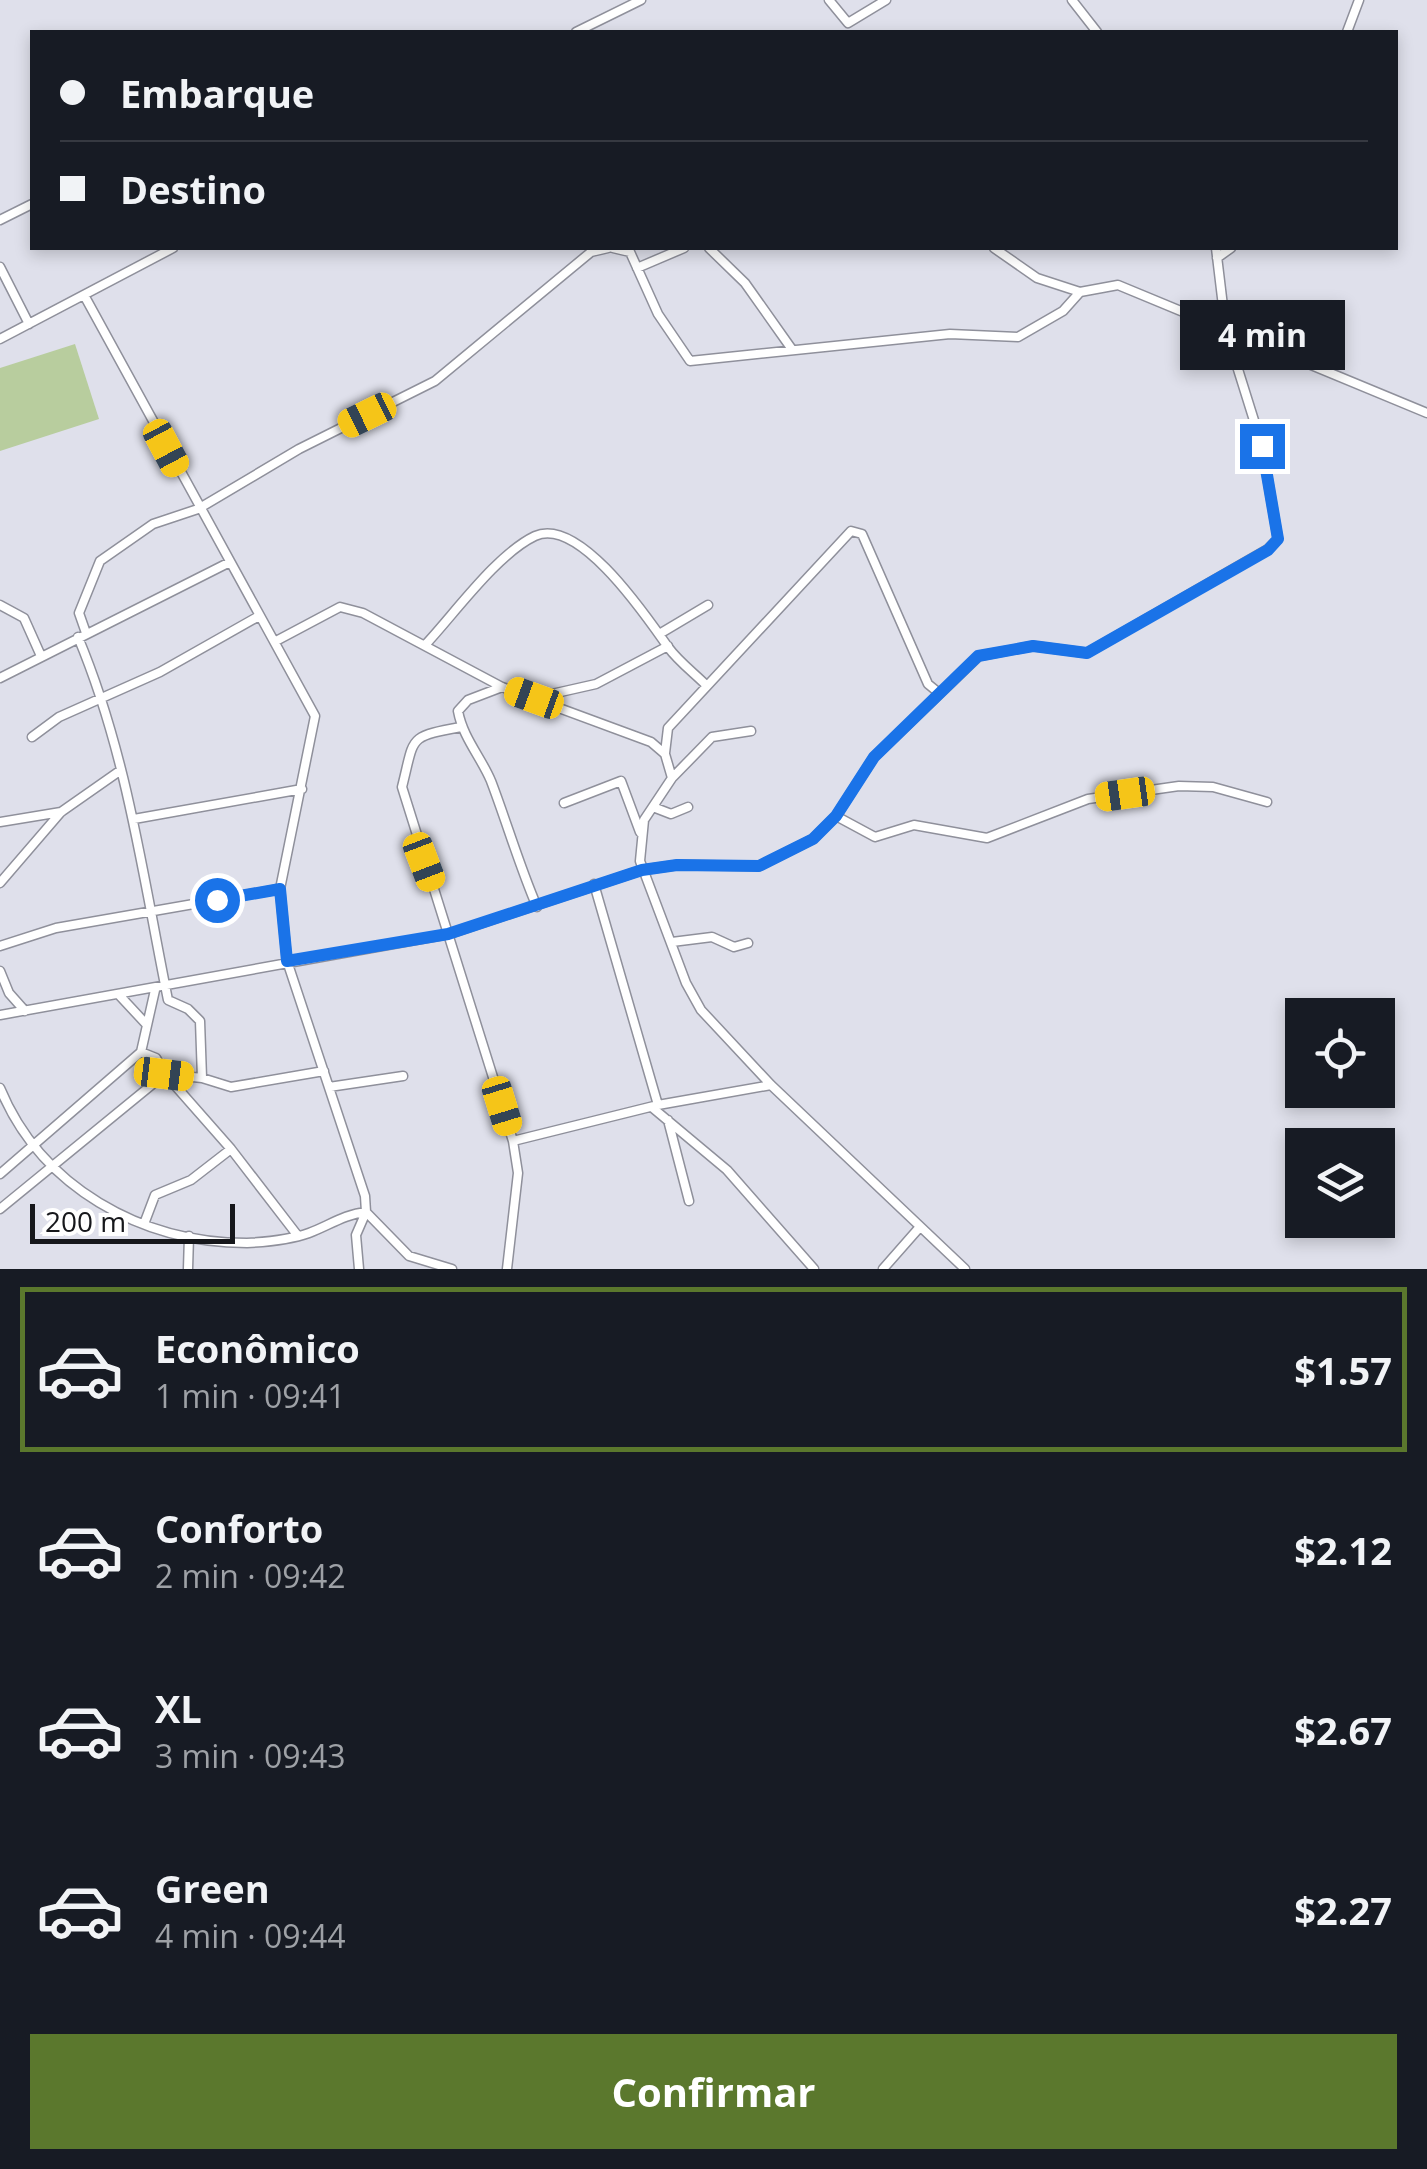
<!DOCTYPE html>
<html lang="pt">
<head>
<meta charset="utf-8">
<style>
	body { margin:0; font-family:"Open Sans",sans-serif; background:#20242c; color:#f1f3f6; height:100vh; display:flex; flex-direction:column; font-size:38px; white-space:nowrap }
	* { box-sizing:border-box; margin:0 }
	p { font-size:32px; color:#9ea1a6 }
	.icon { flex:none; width:55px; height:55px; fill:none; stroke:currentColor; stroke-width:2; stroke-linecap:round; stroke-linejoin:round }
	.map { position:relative; height:1269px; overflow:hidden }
	.details { display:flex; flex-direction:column; background:#171b24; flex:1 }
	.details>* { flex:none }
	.guide { position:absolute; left:30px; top:30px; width:1368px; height:220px; border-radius:0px; box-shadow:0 5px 15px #0003; display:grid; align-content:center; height:220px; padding:0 30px; background:#171b24 }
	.fabs { position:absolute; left:1285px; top:998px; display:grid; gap:20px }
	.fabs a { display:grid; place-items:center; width:110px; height:110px; border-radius:0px; background:#171b24; box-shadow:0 5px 15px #0003; font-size:50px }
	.scale { position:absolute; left:30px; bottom:25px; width:205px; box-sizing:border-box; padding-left:10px; border:5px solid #16171b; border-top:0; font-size:28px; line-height:35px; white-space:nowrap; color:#16171b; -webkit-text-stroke:8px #fff; paint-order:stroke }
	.end { position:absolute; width:45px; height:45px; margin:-22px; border:12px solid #1a73e8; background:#fff; box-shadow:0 0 0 5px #fff }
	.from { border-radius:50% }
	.bubble { position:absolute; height:70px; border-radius:0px; background:#171b24; box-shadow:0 5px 15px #0003; font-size:32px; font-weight:700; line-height:70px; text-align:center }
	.car { position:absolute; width:30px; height:60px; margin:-30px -15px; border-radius:12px; box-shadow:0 0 8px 2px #0007; background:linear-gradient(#f5c518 24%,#345 0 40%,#f5c518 0 76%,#345 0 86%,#f5c518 0) }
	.guide b { display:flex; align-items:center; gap:35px; height:95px; font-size:38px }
	.guide b+b { border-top:2px solid #363941 }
	.guide i { width:25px; height:25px; background:#f1f3f6 }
	ul { padding:18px 0 0; list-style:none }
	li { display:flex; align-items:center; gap:30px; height:165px; margin:0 20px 15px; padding:0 10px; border:5px solid transparent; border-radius:0px }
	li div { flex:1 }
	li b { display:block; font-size:38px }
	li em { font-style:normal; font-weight:700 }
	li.active { border-color:#5b782d }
	li>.icon { width:90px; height:90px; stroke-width:1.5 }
	.action { display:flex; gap:20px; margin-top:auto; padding:20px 30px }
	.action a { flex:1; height:115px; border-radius:0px; background:#5b782d; color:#fff; font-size:40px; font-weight:700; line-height:115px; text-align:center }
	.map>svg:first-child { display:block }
	.green { fill:#b8cd9e }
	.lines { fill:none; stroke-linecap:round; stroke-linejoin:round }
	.minor-casing { stroke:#8f909b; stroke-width:11 }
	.minor { stroke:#fff; stroke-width:8 }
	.route { stroke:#1a73e8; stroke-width:12 }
</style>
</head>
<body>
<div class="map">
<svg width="1427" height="1269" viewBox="0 0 1427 1269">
	<rect width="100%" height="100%" fill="#dfe0eb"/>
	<path class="green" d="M75,344L99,419L0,451V368Z"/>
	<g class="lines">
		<g class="minor-casing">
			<path id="minor" d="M829,0L848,23L886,0
				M1072,0L1097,32
				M576,32L641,0
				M1347,32L1359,0
				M0,220L32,204
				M613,248L630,252L658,314L690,361L950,334L1018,337L1063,311L1080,292L1118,285L1427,413
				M709,248L745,283L791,348
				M994,248L1037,278L1080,292
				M1217,258L1231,248
				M0,267L29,324
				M637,268L684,248
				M84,295L315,716L280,889L287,961L365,1196L366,1212L356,1235L359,1269
				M0,339L173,248
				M0,605L24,618L41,656
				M86,633L79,613L100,561L153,524L198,509L299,449L435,381L591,252L608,248
				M661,633L708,605
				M78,637C127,754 143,877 168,1000L188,1009L200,1021L202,1078L165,1074L156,1058L141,1052
				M276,641L340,607L363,613L502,687L651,742L665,754L672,778L644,820L640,861L686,983L701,1010L771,1085L965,1269
				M426,644C455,613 497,554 535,536C579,516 646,616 668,647C678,661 694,673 706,685
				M0,678L228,563
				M502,687L468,700L458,711C463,738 481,757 491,781C507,823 519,865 537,907
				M534,698L596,684L668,646
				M461,727C407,737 415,736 402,787L513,1141L518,1173L507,1269
				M32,737L59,717L160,672L259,616
				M665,753L668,728L851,531L862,534L928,684L939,693
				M672,778L712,737L751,731
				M564,803L621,781L640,832
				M653,807L671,814L688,807
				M836,816L875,837L914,825L987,838L1088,799L1179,786L1213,787L1267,802
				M134,819L302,789
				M0,822L61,812
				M0,883L61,812L121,770
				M672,942L712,937L734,947L748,943
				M0,946L56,928L280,889
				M0,971L9,993L25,1011
				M120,996L147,1025
				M0,1015L449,934L642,870L677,865L759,866L813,839L836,816L874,757L979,656L1033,646L1087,653L1268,549L1278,539L1262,446L1226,331L1216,248
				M202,1078L231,1087L324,1071
				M329,1087L403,1076
				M0,1088C41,1187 141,1243 247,1243C266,1242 292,1239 309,1233C328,1226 345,1214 366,1212L409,1256L452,1269
				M658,1105L771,1085
				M654,1109L727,1170L814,1269
				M668,1120L689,1201
				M513,1141L658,1105L594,884
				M0,1174L141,1052L155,990
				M0,1209L165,1074L231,1149L298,1236
				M144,1224L155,1195L191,1180L231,1149
				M188,1269L189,1236
				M883,1269L919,1228"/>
		</g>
		<use href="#minor" class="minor"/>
	</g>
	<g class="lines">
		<path class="route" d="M217,900L280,889L287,961L448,934L642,870L677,865L759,866L813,839L836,816L874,757L978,656L1033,646L1087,653L1268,550L1278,539L1262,446"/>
	</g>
</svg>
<div class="fabs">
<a><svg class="icon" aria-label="locate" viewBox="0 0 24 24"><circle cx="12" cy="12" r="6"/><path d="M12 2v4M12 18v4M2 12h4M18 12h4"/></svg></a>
<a><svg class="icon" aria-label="layers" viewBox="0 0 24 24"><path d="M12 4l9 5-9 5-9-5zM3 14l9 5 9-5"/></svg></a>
</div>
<div class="scale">200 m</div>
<i class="end from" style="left:217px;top:900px"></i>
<i class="end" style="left:1262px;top:446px"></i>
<div class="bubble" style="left:1180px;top:300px;width:165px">4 min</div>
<i class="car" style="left:367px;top:415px;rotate:244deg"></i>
<i class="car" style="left:166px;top:448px;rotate:152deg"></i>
<i class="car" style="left:534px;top:698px;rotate:290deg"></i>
<i class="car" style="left:1125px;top:794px;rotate:262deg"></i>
<i class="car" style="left:424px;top:862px;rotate:159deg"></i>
<i class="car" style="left:164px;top:1074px;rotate:97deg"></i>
<i class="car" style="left:502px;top:1106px;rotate:163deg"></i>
<div class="guide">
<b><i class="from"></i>Embarque</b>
<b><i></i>Destino</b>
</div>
</div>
<section class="details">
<ul>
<li class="active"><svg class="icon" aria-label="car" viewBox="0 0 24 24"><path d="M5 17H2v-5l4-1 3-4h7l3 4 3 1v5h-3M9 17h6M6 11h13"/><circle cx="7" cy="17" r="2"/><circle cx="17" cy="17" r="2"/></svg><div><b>Econômico</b><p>1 min · 09:41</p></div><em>$1.57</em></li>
<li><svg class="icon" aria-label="car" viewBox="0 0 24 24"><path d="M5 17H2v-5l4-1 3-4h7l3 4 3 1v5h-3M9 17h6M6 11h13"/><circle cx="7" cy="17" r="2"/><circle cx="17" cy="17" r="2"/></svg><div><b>Conforto</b><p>2 min · 09:42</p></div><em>$2.12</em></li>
<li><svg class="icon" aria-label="car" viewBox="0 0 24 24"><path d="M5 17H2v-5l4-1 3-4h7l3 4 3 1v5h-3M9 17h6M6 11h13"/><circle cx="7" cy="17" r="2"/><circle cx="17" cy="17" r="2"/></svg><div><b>XL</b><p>3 min · 09:43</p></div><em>$2.67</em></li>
<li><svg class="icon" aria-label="car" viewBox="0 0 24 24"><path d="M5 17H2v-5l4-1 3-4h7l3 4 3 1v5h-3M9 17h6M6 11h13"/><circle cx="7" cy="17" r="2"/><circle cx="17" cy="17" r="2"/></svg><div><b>Green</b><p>4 min · 09:44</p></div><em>$2.27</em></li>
</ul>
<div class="action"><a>Confirmar</a></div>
</section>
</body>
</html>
